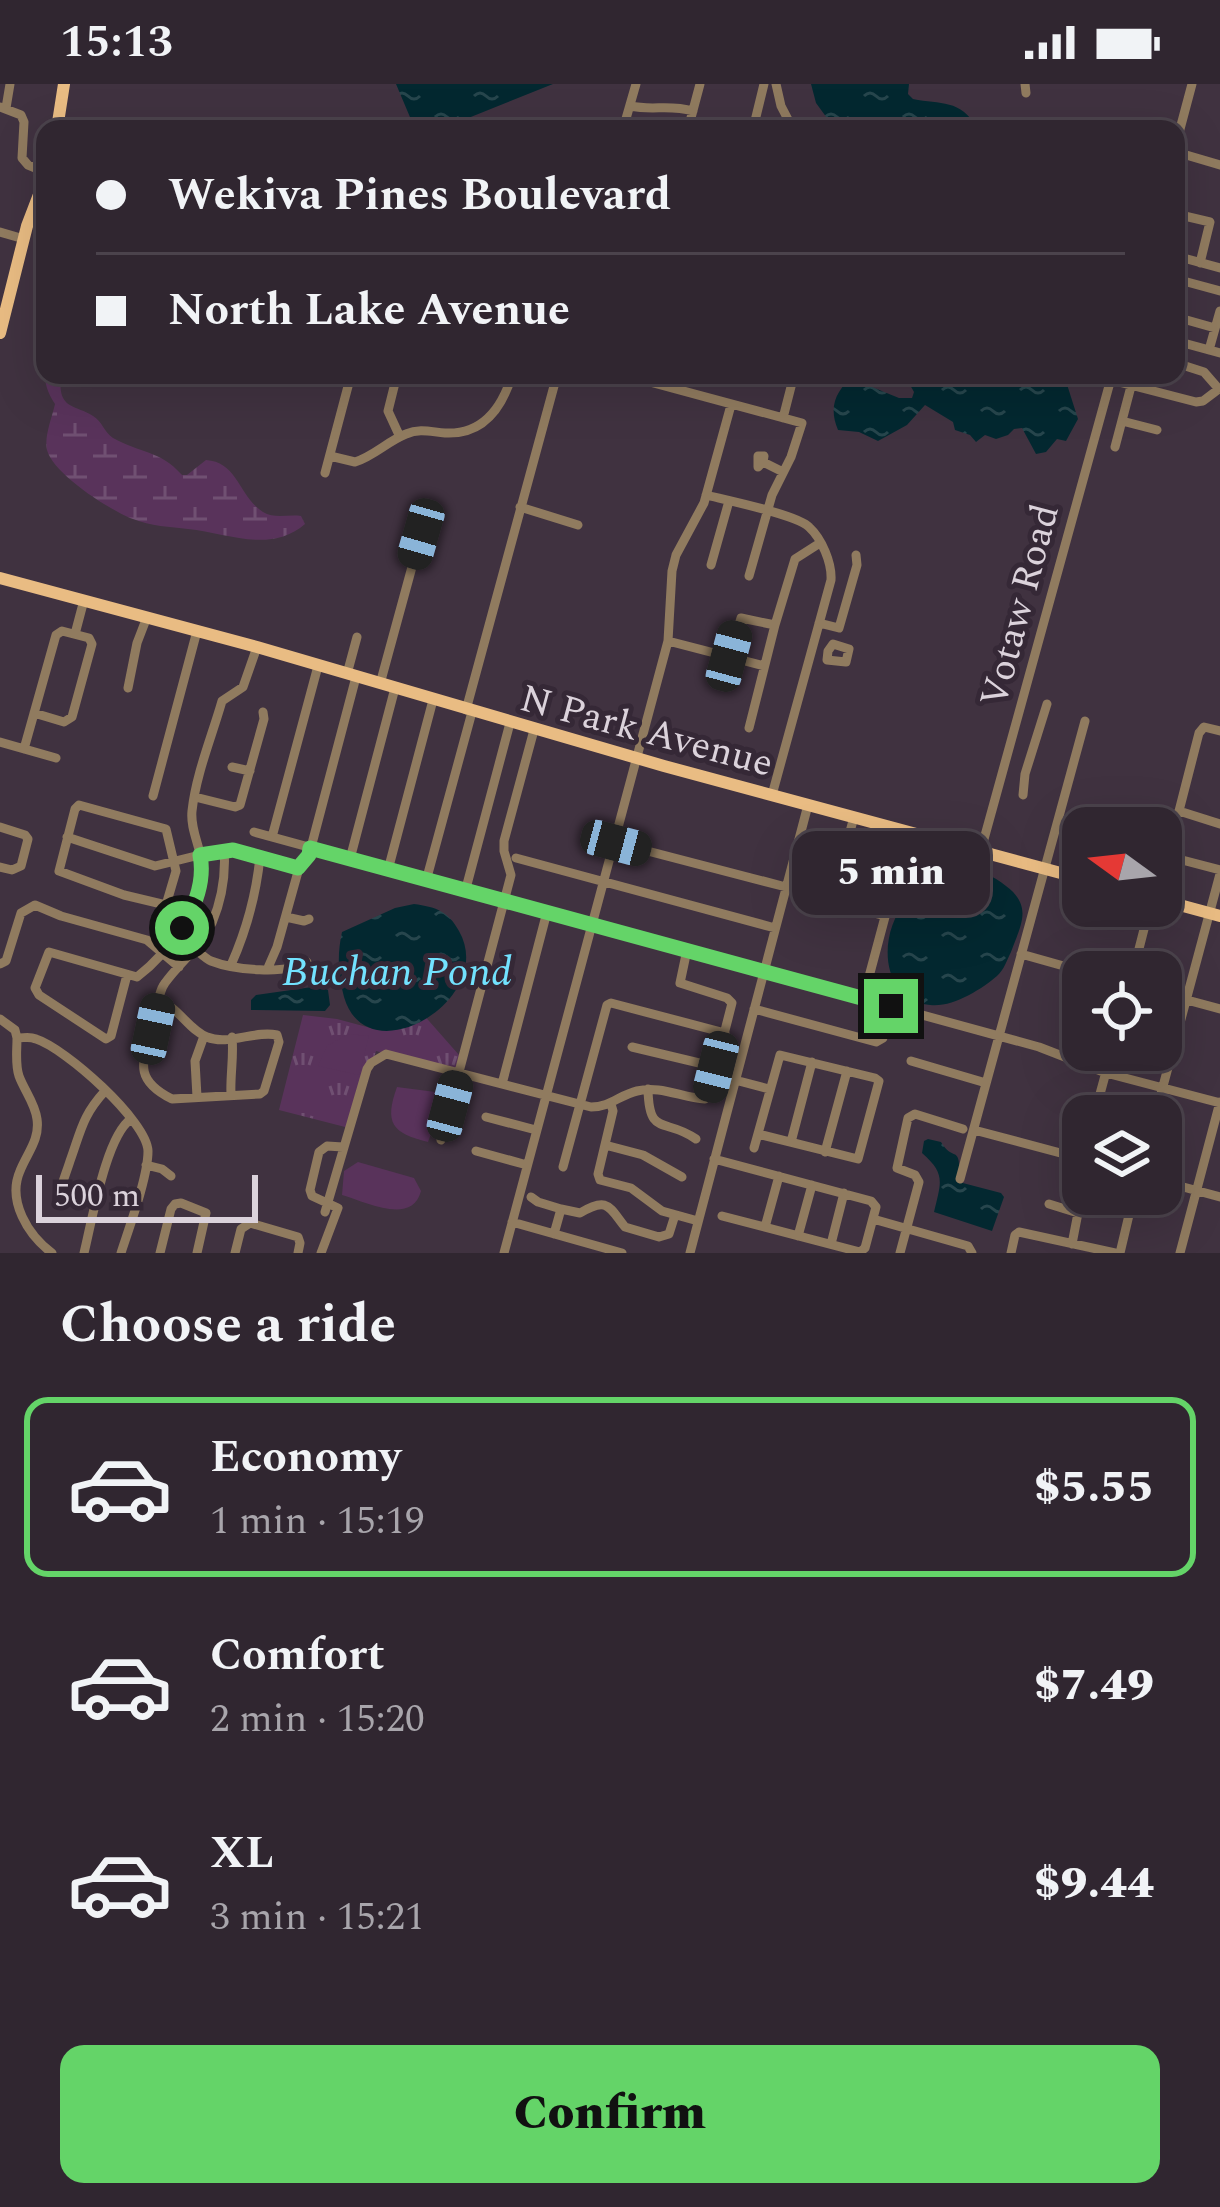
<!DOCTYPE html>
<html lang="en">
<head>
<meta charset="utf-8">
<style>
	body { margin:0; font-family:Spectral,serif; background:#382e38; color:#f1f3f6; height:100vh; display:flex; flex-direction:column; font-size:45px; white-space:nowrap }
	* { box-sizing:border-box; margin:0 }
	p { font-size:39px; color:#a8a5ab }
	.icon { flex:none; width:66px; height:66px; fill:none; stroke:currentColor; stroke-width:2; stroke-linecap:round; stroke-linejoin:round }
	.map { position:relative; height:1169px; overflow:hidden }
	.details { display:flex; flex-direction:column; background:#302630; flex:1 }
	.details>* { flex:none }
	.hud { position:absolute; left:36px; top:36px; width:1149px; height:264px; border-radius:24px; box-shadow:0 12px 48px #0002,0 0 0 3px #4b434c; display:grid; align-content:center; height:264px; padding:0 60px; background:#302630 }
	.needle { width:78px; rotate:285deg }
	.tools { position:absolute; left:1062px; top:723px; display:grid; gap:24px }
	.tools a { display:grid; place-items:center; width:120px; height:120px; border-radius:24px; background:#302630; box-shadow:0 12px 48px #0002,0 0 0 3px #4b434c; font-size:60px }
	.scale { position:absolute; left:36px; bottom:30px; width:222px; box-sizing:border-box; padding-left:12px; border:6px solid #dbd2db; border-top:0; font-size:33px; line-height:42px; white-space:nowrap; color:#dbd2db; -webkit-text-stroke:9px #352836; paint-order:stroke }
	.end { position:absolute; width:54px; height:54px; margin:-27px; border:15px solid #64d468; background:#111; box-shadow:0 0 0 6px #111 }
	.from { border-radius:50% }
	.bubble { position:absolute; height:84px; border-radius:24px; background:#302630; box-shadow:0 12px 48px #0002,0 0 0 3px #4b434c; font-size:39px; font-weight:800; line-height:84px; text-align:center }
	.car { position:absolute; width:36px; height:72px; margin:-36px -18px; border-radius:15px; box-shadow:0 0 9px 3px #0007; background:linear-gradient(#222 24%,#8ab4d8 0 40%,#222 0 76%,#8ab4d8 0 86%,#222 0) }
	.hud b { display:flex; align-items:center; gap:42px; height:114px; font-size:45px }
	.hud b+b { border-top:3px solid #4b434c }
	.hud i { width:30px; height:30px; background:#f1f3f6 }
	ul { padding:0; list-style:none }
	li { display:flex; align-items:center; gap:36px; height:180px; margin:0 24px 18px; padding:0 36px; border:6px solid transparent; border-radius:24px }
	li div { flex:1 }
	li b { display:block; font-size:45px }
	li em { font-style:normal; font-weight:800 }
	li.current { border-color:#64d468 }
	li>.icon { width:108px; height:108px; stroke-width:1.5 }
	h2 { padding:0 60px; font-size:54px; line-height:144px }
	.button { display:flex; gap:24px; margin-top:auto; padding:24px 60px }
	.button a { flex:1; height:138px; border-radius:24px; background:#64d468; color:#111; font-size:48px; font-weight:800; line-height:138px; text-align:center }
	.status { display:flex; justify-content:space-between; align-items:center; height:84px; padding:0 60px; background:#302630; direction:ltr }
	.status svg { height:33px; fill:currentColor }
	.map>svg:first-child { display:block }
	.grass { fill:url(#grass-tufts) }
	.wetland { fill:url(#wetland-marsh) }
	.garden { fill:#59335b }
	.water { fill:url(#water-ripples) }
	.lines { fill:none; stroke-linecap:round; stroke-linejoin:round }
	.minor { stroke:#907b5f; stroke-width:9 }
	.major { stroke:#e9bc83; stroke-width:12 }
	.route { stroke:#64d468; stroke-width:15 }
	.labels { text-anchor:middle; stroke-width:10; stroke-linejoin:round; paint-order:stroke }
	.street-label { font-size:39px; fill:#dbd2db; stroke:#352836 }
	.water-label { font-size:42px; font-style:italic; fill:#72e2fe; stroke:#352836 }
</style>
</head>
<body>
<div class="status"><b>15:13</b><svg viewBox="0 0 49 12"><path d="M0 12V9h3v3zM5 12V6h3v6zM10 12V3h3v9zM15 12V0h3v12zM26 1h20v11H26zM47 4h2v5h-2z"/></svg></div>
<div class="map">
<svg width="1220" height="1169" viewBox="0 0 1220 1169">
	<defs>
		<pattern id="grass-tufts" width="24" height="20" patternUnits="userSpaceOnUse" patternTransform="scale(3)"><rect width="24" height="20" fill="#59335b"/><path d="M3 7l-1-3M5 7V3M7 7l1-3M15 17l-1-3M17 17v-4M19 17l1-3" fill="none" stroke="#705072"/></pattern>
		<pattern id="wetland-marsh" width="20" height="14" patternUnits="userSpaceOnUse" patternTransform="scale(3)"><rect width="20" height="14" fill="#59335b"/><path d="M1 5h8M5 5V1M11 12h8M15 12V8" fill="none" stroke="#705072"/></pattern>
		<pattern id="water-ripples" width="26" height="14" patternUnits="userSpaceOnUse" patternTransform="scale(3)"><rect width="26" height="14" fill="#032830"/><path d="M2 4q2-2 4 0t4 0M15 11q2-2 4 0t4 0" fill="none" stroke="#27464d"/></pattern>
	</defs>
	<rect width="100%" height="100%" fill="#403240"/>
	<path class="grass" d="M414,920L459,971L455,987L376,967L353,1045L279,1026L303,931L337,935L378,946Z"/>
	<path class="wetland" d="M45,280V291H61C57,326 74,320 93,332C102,337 104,348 113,354C139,369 160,366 182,391H187L206,376C238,378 239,413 263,428C274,435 289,430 301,432L305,440C270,470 228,449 188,445C171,443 150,442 133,435C111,427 53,390 47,366C44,352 52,334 55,320C46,306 44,297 45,280Z"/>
	<path class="garden" d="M348,950L369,952L359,991L318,982L327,962Z
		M397,1003L443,1009L445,1012L428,1058C392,1049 384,1039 397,1003Z
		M358,1078L414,1094L421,1107C412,1142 366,1118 342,1111L344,1087Z"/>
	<path class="water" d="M396,0H553L441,45H415Z
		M811,0H909L908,10L913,15C941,21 960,14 978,45H835L816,19Z
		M854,291H877L870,299L872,303L899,314H912L914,308L910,301L893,291H947L949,295H954L959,291H1064L1078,335L1066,357L1057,355L1046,368L1036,370L1022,344L1014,345L1008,351L996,355L985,351L976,358L970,351L955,346L953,338L925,321L907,341L878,357L859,348L838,346C828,322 836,307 854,291Z
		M963,786C980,787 993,791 1006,802C1033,822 1021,841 1011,868C1007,876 1004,886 997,892C982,905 952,924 930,921C879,915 878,849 906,818C919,804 945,792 963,786Z
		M414,820C436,823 448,827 459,847C498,915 367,993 344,913C338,891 337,870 342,848L395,824Z
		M319,902L328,906L330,921L325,927L251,926V916L256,911Z
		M928,1055L941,1058C954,1080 961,1057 959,1098L1001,1109L1004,1113L992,1147L934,1128C941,1098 946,1090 922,1069L924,1057Z"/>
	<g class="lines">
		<path class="minor" d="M776,0L781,22L793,45
			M1025,0L1026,9
			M630,22C654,27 668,20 693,27
			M0,23L21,31L24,38L22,74L28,81L45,88
			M6,24L10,0
			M623,45L636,0
			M688,45L700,0
			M753,45L764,0
			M1176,60L1192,0
			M1176,68L1220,81
			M1176,130L1210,138L1200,179
			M0,148L24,155
			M1176,172L1220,184
			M1176,195L1220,207
			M1176,233L1215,244
			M1176,257L1220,269
			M1209,266L1220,227
			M1176,279L1204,288L1218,304
			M397,291L388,327L400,353
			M624,291L802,339L791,373L772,411L749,492
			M1111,296L1196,318L1203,317L1220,304
			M783,334L793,295L799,291
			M1122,337L1157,346
			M1115,363L1134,291
			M330,372L355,378C374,372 388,357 406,350C420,344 431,348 445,349C483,351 502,324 512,291
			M763,378L764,372H758V383L763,378L783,388
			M325,389L351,291
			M706,411C726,416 798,431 809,443C822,455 832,479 831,496L772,711
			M520,423L578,441
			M711,481L729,417
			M819,539L839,544L857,481L856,471
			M75,550L84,516
			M668,557L764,582
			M833,560L849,565L846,578L827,576L828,567Z
			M729,572L741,534L775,541
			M347,590L357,553
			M380,600L421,450
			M128,604L137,559L147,533
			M466,626L557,291
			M749,644L775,541L795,475L820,459
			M0,658L56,674
			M24,665L56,551L62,547L89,554L92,560L72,633L64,638L34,629
			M232,683L250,687
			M1023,711L1025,690L1047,620
			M153,712L197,547
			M195,713L235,723L240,721L264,635L263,628
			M79,721L166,745L176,787L166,821L124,811L59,787L75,725Z
			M1179,727L1220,740
			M854,733L831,817L885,832
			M0,743L25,751L28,755L21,782L12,786L0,783
			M254,748L1039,963L1106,989L1220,1019
			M67,753L155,782L224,765L299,784
			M272,753L318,582
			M613,758L786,803
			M981,766L1112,291
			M1163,771L1220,786
			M516,774L775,844
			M350,775L395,604
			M1161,781L1172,740L1179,727L1199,649L1204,643L1220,647
			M388,786L433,616
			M426,797L472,628
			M465,808L510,639
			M286,833L304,837L309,835
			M195,865C199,868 206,875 211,877C234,886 286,891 307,878
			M1021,870L1085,888
			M0,880L6,877L21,829L35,821L61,832L147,856L179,883
			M231,881C247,845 256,812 260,773
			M267,886L277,863L299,784L309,771L356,593
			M1133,888L1150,822
			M127,891L111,952L106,955L39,911L35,904L49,868L137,893C166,871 204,822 202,782C201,763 190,746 192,727C196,690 212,652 222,617L243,603L257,563
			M1161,909L1220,925
			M863,915L908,747
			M159,916C179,924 189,946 207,953C228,962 255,946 277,951L279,958L264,1007L260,1010L172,1015C126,992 148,970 155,935C158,923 158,908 165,899C180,878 201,863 212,839C222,815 226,791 224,765
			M754,925L876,958L883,954L891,922
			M0,935L15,946L17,954
			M632,963L716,983
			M911,977L986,999
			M735,996L769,1005
			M502,1000L547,828
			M648,1005C649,1054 665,1033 696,1055
			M231,1011C230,991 234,973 232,953
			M197,1013L195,977L204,952
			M611,1020L613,1027L598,1090L600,1096L631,1104L662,1127L698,1137
			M1094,1032L1112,966
			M1155,1032L1220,790
			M486,1033L536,1046
			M974,1046L1083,1075
			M441,1056L511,791L504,767V757L534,646
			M791,1058L812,978
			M605,1061L643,1071L682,1093
			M754,1064L780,971L875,994L879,997L858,1075L758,1050
			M476,1067L527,1081
			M825,1068L847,987
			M714,1075L871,1117L876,1123L865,1164L860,1168L722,1132
			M146,1081L162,1085L171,1092
			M563,1083L607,921L611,919L725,949
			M960,1095L1085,637
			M1161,1097L1220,1113
			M531,1113L538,1118L561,1125L554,1150
			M59,1114C61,1100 66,1090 70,1077C81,1047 82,1032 105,1007
			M1049,1120L1078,1129L1072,1160
			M561,1125L580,1129C608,1112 609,1123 625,1143L659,1153L669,1150L675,1131
			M325,1128L367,985L371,979L386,970L591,1023C610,1023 620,1011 637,1007C661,1001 682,1014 705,1015L709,1009L732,919L727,914L680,899L687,866
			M873,1135L968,1162L972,1169
			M512,1138L622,1169
			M765,1143L779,1092
			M798,1152L812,1101
			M831,1160L844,1109
			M52,1169C28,1151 7,1117 20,1087C27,1069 40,1056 37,1035C35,1019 24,1006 19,992C15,980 17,967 17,954C25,954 29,952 36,955C65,964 147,1037 148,1067C148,1093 129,1144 121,1169
			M84,1169C92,1137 106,1052 131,1035
			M160,1169L171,1125L175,1120L181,1119L206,1129L197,1169
			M235,1169L241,1145L250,1139L298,1153L300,1159L298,1169
			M321,1169L338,1124L312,1112L310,1106L319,1068L327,1062L343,1063
			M504,1169L668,557L672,487L676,471L704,419L731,321
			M690,1169L808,721
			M900,1169L919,1098L915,1091L897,1084L908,1034L915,1030L963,1045
			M1011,1169L1015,1151L1019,1148L1115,1169
			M1120,1169L1134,1110
			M1180,1169L1220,1018"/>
		<path class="major" d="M57,45L64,0
			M0,249L27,142L45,95
			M0,494L257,563L664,682L1083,795
			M1161,816L1220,832"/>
	</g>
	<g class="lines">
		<path class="route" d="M182,844C195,823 205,796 200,771L233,766L298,784L309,771L310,764L891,922"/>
	</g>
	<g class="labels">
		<g class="street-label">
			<text transform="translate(1018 521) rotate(-75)" y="14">Votaw Road</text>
			<text transform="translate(647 645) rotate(15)" y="14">N Park Avenue</text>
		</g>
		<g class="water-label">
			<text x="397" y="901">Buchan Pond</text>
		</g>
	</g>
</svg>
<div class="tools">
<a><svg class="needle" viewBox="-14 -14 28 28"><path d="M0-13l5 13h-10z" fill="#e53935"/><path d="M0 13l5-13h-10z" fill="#a8a5ab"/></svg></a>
<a><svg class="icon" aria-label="locate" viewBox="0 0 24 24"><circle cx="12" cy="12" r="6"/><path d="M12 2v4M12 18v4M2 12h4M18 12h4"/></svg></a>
<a><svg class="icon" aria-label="layers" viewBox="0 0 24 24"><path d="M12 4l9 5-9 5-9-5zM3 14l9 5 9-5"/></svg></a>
</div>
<div class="scale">500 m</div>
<i class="end from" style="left:182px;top:844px"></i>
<i class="end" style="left:891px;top:922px"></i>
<div class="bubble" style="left:792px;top:747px;width:198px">5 min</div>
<i class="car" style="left:421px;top:450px;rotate:196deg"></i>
<i class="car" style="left:729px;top:572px;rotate:15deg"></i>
<i class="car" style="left:616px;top:759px;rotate:105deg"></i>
<i class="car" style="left:153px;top:945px;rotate:12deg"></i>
<i class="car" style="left:716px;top:983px;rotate:194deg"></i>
<i class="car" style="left:450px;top:1022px;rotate:15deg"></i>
<div class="hud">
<b><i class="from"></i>Wekiva Pines Boulevard</b>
<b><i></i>North Lake Avenue</b>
</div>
</div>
<section class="details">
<h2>Choose a ride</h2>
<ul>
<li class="current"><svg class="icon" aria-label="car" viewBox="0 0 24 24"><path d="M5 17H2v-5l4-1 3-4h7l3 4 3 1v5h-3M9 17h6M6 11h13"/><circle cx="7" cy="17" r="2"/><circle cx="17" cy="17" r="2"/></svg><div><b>Economy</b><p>1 min · 15:19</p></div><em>$5.55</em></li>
<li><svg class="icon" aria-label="car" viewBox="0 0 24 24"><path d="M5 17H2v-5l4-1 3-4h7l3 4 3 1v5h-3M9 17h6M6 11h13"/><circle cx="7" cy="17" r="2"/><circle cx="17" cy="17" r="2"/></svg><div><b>Comfort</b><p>2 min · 15:20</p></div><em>$7.49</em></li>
<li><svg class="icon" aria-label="car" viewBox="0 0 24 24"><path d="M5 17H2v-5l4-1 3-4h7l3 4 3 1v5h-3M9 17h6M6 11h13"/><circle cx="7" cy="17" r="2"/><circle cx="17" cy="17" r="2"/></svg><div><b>XL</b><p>3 min · 15:21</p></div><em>$9.44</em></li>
</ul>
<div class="button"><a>Confirm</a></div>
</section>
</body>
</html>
